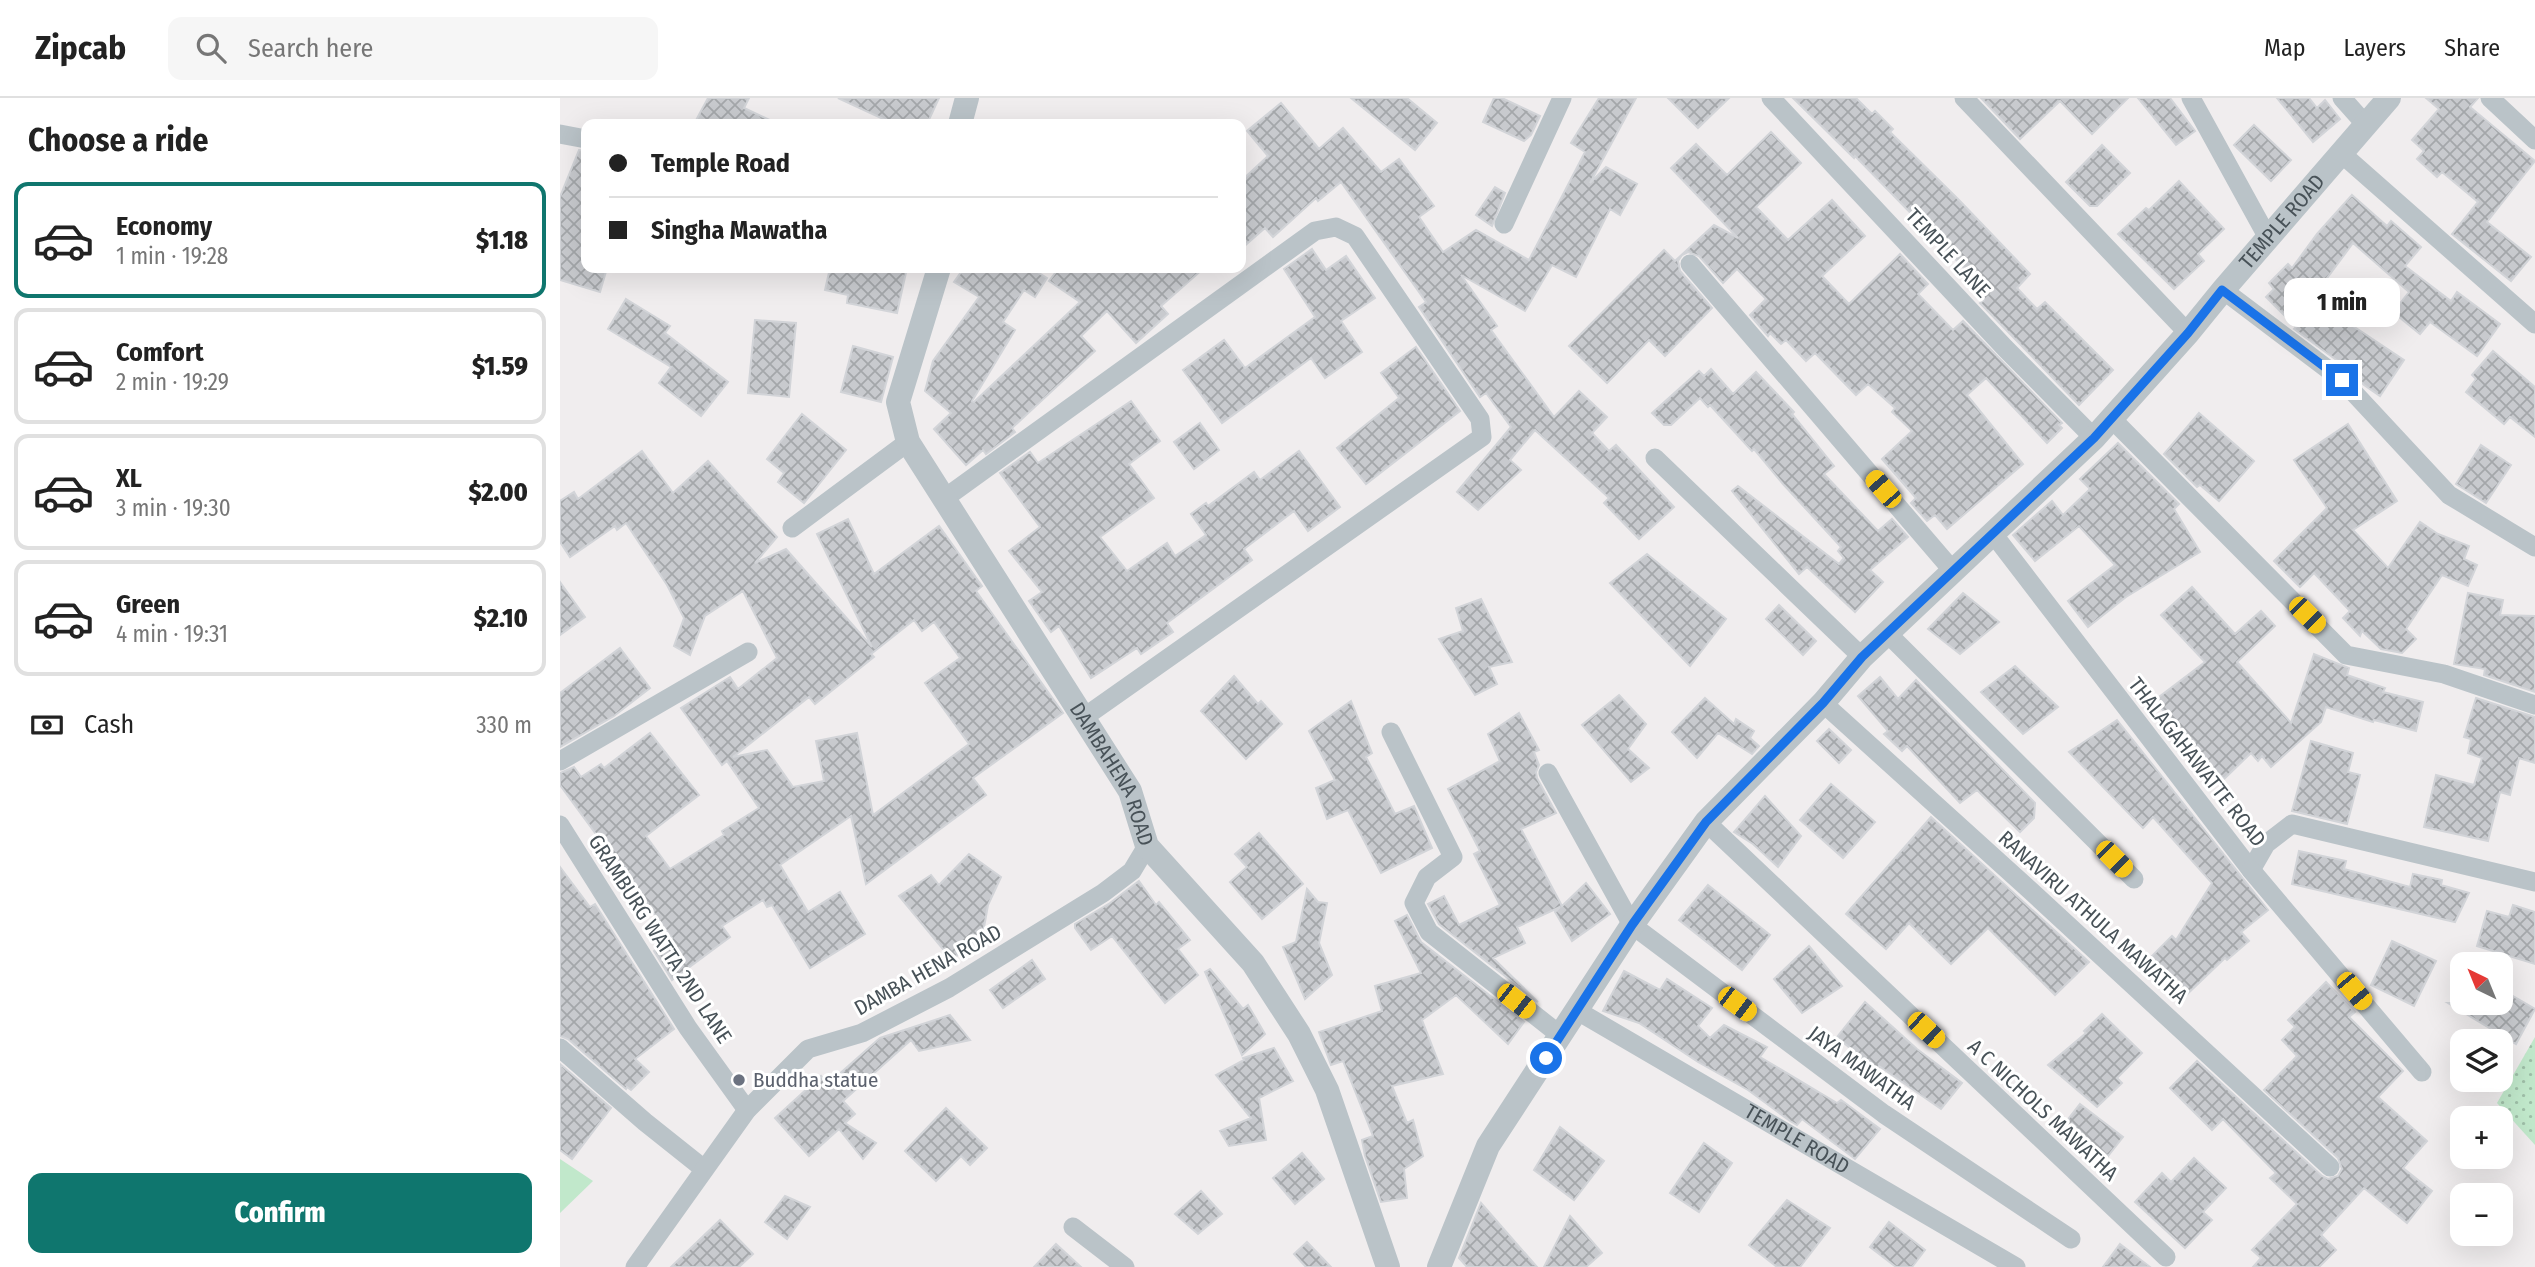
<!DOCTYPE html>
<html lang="en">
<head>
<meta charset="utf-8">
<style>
	body { margin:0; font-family:"Fira Sans Condensed",sans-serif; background:#f6f6f6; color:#222; height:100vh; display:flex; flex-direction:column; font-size:26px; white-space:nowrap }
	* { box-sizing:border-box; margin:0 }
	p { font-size:23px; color:#767676 }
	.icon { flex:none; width:38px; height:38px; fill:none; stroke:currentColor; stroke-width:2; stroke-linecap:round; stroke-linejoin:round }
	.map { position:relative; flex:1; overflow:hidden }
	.panel { display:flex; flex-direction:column; background:#fff; width:560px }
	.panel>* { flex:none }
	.top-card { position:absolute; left:21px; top:21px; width:665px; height:154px; border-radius:14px; box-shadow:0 7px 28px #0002; display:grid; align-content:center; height:154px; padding:0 28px; background:#fff }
	.needle { width:46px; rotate:317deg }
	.controls { position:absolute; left:1890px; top:854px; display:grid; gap:14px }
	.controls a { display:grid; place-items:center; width:63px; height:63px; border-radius:14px; background:#fff; box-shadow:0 7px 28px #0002; font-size:35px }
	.end { position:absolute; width:32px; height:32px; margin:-16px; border:9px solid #1a73e8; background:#fff; box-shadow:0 0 0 4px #fff }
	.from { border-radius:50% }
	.bubble { position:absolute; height:49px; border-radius:14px; background:#fff; box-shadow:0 7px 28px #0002; font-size:23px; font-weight:800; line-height:49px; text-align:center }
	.car { position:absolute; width:21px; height:42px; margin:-21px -10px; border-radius:9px; box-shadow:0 0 5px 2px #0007; background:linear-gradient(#f5c518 24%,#345 0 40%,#f5c518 0 76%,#345 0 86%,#f5c518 0) }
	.top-card b { display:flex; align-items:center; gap:24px; height:66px; font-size:26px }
	.top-card b+b { border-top:2px solid #e0e0e0 }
	.top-card i { width:18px; height:18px; background:#222 }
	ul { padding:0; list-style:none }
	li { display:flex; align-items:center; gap:21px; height:116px; margin:0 14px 10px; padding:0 14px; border:4px solid #e0e0e0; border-radius:14px }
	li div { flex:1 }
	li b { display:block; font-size:26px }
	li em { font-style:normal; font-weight:800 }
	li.selected { border-color:#0f766e }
	li>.icon { width:63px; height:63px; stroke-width:1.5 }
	h2 { padding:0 28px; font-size:32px; line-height:84px }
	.pay { display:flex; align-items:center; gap:18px; height:77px; padding:0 28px; font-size:26px }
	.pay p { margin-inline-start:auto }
	.cta { display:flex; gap:14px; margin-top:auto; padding:14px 28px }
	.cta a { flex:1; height:80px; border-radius:14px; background:#0f766e; color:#fff; font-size:28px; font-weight:800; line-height:80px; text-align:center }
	header { display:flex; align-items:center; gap:42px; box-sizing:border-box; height:98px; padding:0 35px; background:#fff; border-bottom:2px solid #e0e0e0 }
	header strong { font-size:33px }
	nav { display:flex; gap:38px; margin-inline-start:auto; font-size:24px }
	.search { width:490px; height:63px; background:#f6f6f6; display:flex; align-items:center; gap:18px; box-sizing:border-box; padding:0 24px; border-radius:14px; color:#767676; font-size:26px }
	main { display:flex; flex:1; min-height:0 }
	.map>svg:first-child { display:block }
	.grass { fill:#c1e8cb }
	.park { fill:url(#park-dots) }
	.building { fill:url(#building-cross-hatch); stroke:#d2d4d8; stroke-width:2; fill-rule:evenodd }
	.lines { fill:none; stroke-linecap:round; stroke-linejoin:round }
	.minor { stroke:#bac3c8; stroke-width:19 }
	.tertiary { stroke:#bac3c8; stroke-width:24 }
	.route { stroke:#1a73e8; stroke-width:9 }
	.worship-dot { fill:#6b7280; stroke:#fff; stroke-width:2.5 }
	.labels { text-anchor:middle; stroke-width:6; stroke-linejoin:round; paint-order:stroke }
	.street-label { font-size:21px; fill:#485258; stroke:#fff }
	.worship-label { font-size:21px; fill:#5b616d; stroke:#fff; text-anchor:start }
</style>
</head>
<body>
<header>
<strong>Zipcab</strong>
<div class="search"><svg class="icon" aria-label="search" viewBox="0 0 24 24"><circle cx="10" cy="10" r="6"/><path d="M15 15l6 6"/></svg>Search here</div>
<nav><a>Map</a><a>Layers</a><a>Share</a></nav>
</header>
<main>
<section class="panel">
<h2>Choose a ride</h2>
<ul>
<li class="selected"><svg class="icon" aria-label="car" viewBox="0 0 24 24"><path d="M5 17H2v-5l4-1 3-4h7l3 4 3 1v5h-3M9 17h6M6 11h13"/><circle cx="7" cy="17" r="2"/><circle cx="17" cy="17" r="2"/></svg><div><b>Economy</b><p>1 min · 19:28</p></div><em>$1.18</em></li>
<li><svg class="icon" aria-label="car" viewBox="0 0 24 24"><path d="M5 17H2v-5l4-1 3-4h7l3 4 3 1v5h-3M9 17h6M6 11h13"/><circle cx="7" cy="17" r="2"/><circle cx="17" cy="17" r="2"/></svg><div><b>Comfort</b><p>2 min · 19:29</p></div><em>$1.59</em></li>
<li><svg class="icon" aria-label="car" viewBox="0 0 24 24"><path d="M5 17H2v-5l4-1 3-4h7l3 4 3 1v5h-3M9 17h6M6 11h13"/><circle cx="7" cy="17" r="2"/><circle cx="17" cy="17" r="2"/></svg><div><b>XL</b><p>3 min · 19:30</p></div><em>$2.00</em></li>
<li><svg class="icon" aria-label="car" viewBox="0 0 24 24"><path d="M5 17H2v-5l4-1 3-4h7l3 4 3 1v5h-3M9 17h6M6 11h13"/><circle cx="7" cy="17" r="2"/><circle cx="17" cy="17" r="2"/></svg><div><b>Green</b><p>4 min · 19:31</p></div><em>$2.10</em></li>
</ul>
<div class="pay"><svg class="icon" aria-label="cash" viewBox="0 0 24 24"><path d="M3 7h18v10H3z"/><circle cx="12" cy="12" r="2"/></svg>Cash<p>330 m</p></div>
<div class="cta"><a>Confirm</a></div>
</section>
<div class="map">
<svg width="1975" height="1169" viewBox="0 0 1975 1169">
	<defs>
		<pattern id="park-dots" width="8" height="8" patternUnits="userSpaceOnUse" patternTransform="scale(1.75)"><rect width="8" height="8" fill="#c1e8cb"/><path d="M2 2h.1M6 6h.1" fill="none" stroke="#9fbfa8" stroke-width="1.8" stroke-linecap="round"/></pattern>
		<pattern id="building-cross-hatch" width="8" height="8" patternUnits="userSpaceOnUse" patternTransform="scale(1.75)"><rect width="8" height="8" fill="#c8cace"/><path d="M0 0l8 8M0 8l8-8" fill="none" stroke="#a4a7aa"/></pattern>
	</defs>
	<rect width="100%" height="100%" fill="#f0edee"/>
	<path class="grass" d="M0,1061L33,1083L0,1115Z"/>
	<path class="park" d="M1975,939V1047L1937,1005Z"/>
	<path class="building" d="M148,0H189L184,10L218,26H134Z
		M278,0H379L367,26H334Z
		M791,0H847L877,25L855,52Z
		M934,0H942L980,18L971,37L964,43L923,24Z
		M1039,0H1076L1030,85L1046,69L1077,86L1060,117L1050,111L1016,179L992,167L965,213L901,177L937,228L931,232L994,319L1019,293L1047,319L1032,335L1049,353L1056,347L1114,409L1079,441L1044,405L1049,400L975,332L950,362L961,372L918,412L897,394L951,329L926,295L920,299L859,209L866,204L781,84L758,103L756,100L713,139L705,130L681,151V83L708,58L687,33L721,5L759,51L783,30L821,74L839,61L874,108L859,119L883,154L916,132L969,162L1025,54L1011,45Z
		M1108,0H1169L1138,30Z
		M1233,0H1296L1312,16L1315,13L1333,31L1330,34L1398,101L1470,176L1457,190L1477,211L1485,204L1553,272L1519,307L1420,205L1424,202L1403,180L1409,175L1295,58L1294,60Z
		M1421,0H1568L1532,36L1500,3L1460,41Z
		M1578,0H1610L1635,33L1616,47Z
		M1717,0H1749L1757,10L1765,2L1780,21L1753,44Z
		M1866,0H1918L1910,9L1975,63L1927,124L1971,159L1951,183L1892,136L1918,104L1882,74L1877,79L1857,61L1864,53L1852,42L1879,11Z
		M1694,27L1731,62L1711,83L1674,47Z
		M1211,34L1241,65L1196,109L1228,142L1272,102L1305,138L1262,178L1289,206L1340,156L1368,186L1358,196L1393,232L1403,223L1502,325L1499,327L1502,330L1487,345L1426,280L1407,297L1463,366L1387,431L1375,417L1367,423L1351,405L1356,400L1322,361L1352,333L1332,314L1335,310L1308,286L1296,297L1255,255L1246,263L1226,242L1221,246L1210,235L1208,238L1190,217L1206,201L1177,171L1163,185L1139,158L1128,154L1122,157L1118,163L1120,173L1152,210L1105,258L1089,242L1047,285L1009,248L1104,152L1115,163L1154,127L1178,140L1111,70L1136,46L1167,77Z
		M1542,47L1570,75L1537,108H1530L1506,84Z
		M19,52L26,53V170H47L40,194L0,182V99Z
		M1619,83L1664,131L1638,156L1644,163L1614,191L1558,136L1586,110L1589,112Z
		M935,89L945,95L932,128L916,117Z
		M1792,97L1827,128L1831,123L1861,149L1845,168L1891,203L1897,194L1940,226L1917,258L1870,224L1860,236L1833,214L1849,194L1793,145L1759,191L1774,206L1769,212L1844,262L1820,298L1804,287L1790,272L1734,231L1736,229L1706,199L1714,191L1709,185L1728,166L1732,170L1757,136Z
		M752,151L766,172L786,158L815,200L781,223L802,254L765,280L751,260L662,325L623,272L664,242L685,270L755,219L724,171Z
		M270,170H347L337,215L287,205L288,197L265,192Z
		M404,170H471L487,180L475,199L464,192L443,224L455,232L412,303L414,304L520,204L489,183L499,170H644L601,208L608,216L576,245L547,213L521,238L535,253L452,330L455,334L426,356L423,352L406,367L374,331L391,315L365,293L373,263L419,199L394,184Z
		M66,201L110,228L105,235L168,284L141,318L99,285L111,269L48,231Z
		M195,222L236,225L229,299L188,295Z
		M293,248L333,259L321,304L281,294Z
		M856,249L900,313L806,386L777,350L839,300L821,275Z
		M1933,253L1975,289V339L1950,319L1944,326L1906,294L1916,281L1912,277Z
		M1151,271L1173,296L1196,274L1234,314L1232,316L1274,368L1264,376L1318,433L1332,421L1348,439L1310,472L1323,484L1295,514L1247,469L1239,476L1172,393L1178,388L1279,466L1284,460L1278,453L1281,449L1223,386L1194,351L1192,353L1150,307L1148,309L1140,300L1111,327H1104L1092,315L1139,273L1144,278Z
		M571,303L600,343L569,366L594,400L540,439L567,473L607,445L615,458L646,437L631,416L646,405L648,408L694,374L700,382L739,353L780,409L748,433L734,413L684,451L692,462L607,525L613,534L581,556L577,550L531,580L499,528L491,534L469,503L482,494L449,453L480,429L440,375L470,354L478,365Z
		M1639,315L1694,363L1659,403L1640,387L1637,389L1604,356Z
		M242,316L286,352L244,405L218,384L224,375L207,361Z
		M640,325L659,352L634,371L614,344Z
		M1788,326L1837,403L1793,432L1828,470L1860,424L1878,436L1909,448L1904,461L1917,467L1908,488L1882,477L1846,531L1856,541L1842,555L1821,551L1802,533L1800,538L1783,520L1790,513L1754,475L1740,489L1714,463L1767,410L1734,362Z
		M1558,345L1619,406L1614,411L1640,454L1566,499L1528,529L1508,503L1555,467L1519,428L1475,463L1453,437L1492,403L1503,417L1530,391L1520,381Z
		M1921,347L1951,367L1926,405L1896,386Z
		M82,353L113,395L148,363L217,439L195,465L226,451L312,549L257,436L288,421L314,476L379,428L422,488L416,493L503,615L413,680L426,697L306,786L291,718L220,767L248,814L280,794L305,836L250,870L212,807L207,809L203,802L162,828L170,839L112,882L94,853L112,840L0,687V675L14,669L21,679L41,666L44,670L90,635L139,697L86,738L110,771L164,737L162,733L199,710L167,663L162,667L121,610L170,579L178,591L217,560L183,493L145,518L130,557L114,548L124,520L107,487L66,425L57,432L55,428L10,459L0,444V403L14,394L18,401ZM354,522L362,533L374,524L400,560L365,585L409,646L313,717L297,635L256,643L264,683L233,689L207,652L173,659L249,599L255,606L314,559L311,556Z
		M1087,456L1166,521L1130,568L1050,485Z
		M0,484L25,519L0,537Z
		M1632,489L1675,536L1701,513L1715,528L1677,564L1731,625L1754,556L1789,570L1787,577L1825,590L1823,594L1863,604L1856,633L1814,622L1813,624L1766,609L1761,624L1711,669L1702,658L1698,663L1691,655L1664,681L1623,639L1595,602L1645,564L1601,517Z
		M1403,495L1439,524L1400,556L1368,531Z
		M1908,495L1943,502L1940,517L1975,518V594L1924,577L1925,571L1894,566Z
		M921,501L952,564L929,569L937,586L915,597L879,541L903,533L896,510Z
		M1219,507L1256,543L1243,557L1206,521Z
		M60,550L90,590L54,618L0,649V595Z
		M1455,568L1498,609L1463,636L1421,594Z
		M674,578L698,606L701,603L722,626L686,661L641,613Z
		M1320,579L1338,601L1356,582L1475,705L1474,720L1460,734L1417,692L1400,705L1347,648L1342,653L1324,636L1328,633L1298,598Z
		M1059,597L1086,626L1068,651L1089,670L1071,684L1022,627Z
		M1145,600L1174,626L1176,621L1194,633L1190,640L1199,648L1192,656L1158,635L1137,660L1112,634Z
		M1916,600L1975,619V665L1959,660L1950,697L1940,694L1928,743L1864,729L1876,677L1914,687L1922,660L1908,655L1911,641L1904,639Z
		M791,603L812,655L806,659L835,716L854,708L872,750L821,775L788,712L767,721L756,690L775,682L749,633Z
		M959,615L979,652L974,654L979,667L976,674L977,680L996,715L961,731L1002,808L1026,785L1050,816L1012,843L995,814L1000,809L957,829L965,845L933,860L978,904L879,826L868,806L884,798L899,827L940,807L914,756L920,753L888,691L940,663L928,636Z
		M1557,622L1708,812L1681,834L1689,843L1667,862L1665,860L1621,902L1586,864L1612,838L1616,842L1652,785L1593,719L1583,730L1509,654Z
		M1269,631L1291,652L1279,665L1257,643Z
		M1751,643L1793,655L1788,674L1800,677L1787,726L1732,713Z
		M1271,686L1315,724L1283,760L1240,722Z
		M1205,698L1241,738L1218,769L1193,746L1174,734Z
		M1371,719L1529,864L1495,897L1428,830L1391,866L1360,836L1364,832L1359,835L1349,825L1326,851L1286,816Z
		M699,735L743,786L702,821L670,784L687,769L675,756Z
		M1739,753L1786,763L1784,771L1850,789L1853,776L1882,782L1881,787L1909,795L1895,824L1732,786Z
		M409,756L441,779L428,807L423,835L392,862L339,798L371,777L379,787Z
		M0,769L30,809L35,806L114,931L75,961L89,974L71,992L67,989L66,991L8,941L0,938Z
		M579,783L596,807L599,804L630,842L618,851L638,877L605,905L552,838L531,852L515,830V826L550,805Z
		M1148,787L1210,837L1182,872L1119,822Z
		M747,791L758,804L767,805L759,845L772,877L745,901L723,849L736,844Z
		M1953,807L1975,814V866L1917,848L1927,813L1949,819Z
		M847,817L861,844L964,924L948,946L896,897L862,922L883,976L832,988L847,1025L853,1022L863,1058L844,1071L847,1100L821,1104L805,1058L802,1042L813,1038L783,963L771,967L759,934L822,913L815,888L861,875L835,823Z
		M1832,843L1876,863L1854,908L1811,887Z
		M1249,848L1282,888L1242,915L1214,881Z
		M472,862L485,881L443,910L430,892Z
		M650,871L683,911L688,907L705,936L682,957L645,874Z
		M1064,873L1100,892L1107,881L1152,910L1138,928L1150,940L1164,927L1207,949L1200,959L1277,1005L1281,1002L1320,1031L1295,1061L1242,1021L1237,1027L1230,1023L1188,992L1138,964L1079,925L1043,913Z
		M1766,884L1795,914L1789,919L1843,973L1818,999L1867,1043L1843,1070L1872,1093L1847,1125L1804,1090L1761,1137L1776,1152L1759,1169H1693L1701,1160L1692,1152L1737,1106L1710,1080L1716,1075L1663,1021L1652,1032L1610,990L1637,963L1762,1078L1768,1081L1778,1078L1782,1071L1778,1060L1704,992L1737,958L1722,942L1735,929L1728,922Z
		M1941,891L1975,911L1956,946L1888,905H1941Z
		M1305,904L1357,951L1402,985L1381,1011L1319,968L1316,972L1277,939Z
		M1542,916L1582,955L1557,980L1562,985L1537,1009L1488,967L1526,935L1524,933Z
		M390,917L410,942L359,953L351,942L283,1003L295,1016L285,1025L316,1045L303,1061L279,1031L249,1058L215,1020L261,978L268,986L320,940Z
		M714,950L733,983L699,1000L706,1042L669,1048L660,1033L691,1020L656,977L684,962L683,960Z
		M0,966L51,1010L12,1061L0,1052Z
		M1520,1006L1563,1039L1548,1058L1505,1025Z
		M386,1010L427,1050L410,1067L401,1058L376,1083L345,1053Z
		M1000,1029L1044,1063L1014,1102L974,1072Z
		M1144,1045L1172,1065L1139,1114L1110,1095Z
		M742,1055L764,1081L735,1106L713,1080Z
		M1634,1060L1666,1090L1643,1114L1652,1122L1625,1150L1575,1104L1602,1075L1611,1084Z
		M641,1093L662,1116L638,1136L615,1116Z
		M225,1098L250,1109L227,1141L205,1124Z
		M1227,1102L1270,1130L1240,1169H1217L1189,1147Z
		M921,1105L977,1169H907L899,1160Z
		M1010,1118L1042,1155L1026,1169H984Z
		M160,1122L193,1156L179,1169H111Z
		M1329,1124L1365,1152L1352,1169H1336L1310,1149Z
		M747,1144L771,1169H746L734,1156Z
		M496,1146L521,1169H474Z
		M1560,1146L1590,1169H1543Z"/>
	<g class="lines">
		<g class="minor">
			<path d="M1211,0L1445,250L1534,340"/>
			<path d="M1404,0L1628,235"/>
			<path d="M1631,0L1708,140"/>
			<path d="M1782,0L1806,27"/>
			<path d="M1930,0L1975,42"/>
			<path d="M0,36L26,41"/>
			<path d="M1782,56L1975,226"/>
			<path d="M944,126L1002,0"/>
			<path d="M1130,166L1393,473"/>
			<path d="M1663,192L1782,282L1889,397L1975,449"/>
			<path d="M1552,321L1786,557L1884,576L1975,607"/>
			<path d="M1095,360L1302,559"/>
			<path d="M385,400L755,133L776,129L795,138L920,321L922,339L523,620"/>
			<path d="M232,430L348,344"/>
			<path d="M1434,437L1691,772L1706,746L1732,726L1975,784"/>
			<path d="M1327,535L1574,781"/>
			<path d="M1263,605L1472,794L1770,1069"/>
			<path d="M831,634L893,759L867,779L854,805L869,834L1000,937"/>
			<path d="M0,663L188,554"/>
			<path d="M988,675L1072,827L1324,1016L1511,1141"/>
			<path d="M1146,724L1606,1159"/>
			<path d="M0,727L128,930L187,1012"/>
			<path d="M1691,772L1862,974"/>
			<path id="s1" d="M1016,912L1456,1169"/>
			<path d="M0,950L85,1024L144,1071"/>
			<path d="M513,1129L565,1169"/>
			<path d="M75,1169L187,1012L248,951L302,935L389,890L543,795L572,773L587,748"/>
		</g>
		<g class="tertiary">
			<path d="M400,26L407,0"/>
			<path id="s2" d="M379,170L338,304L348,344L570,693L587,748L693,865L739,936L767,992L828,1169"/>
			<path id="s3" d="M879,1169L928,1048L1072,827L1146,724L1263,605L1302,559L1534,340L1628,235L1663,192L1829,0"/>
		</g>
	</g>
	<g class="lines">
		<path class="route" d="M986,960L1072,827L1146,724L1263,605L1302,559L1534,340L1628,235L1662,192L1782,282"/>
	</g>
	<circle class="worship-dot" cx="179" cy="982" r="7"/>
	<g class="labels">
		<g class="street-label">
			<text dy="7" stroke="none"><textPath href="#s3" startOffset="1354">TEMPLE ROAD</textPath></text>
			<text transform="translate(1388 155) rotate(47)" y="7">TEMPLE LANE</text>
			<text transform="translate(1637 664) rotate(52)" y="7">THALAGAHAWATTE ROAD</text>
			<text dy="7" stroke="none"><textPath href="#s2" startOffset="572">DAMBAHENA ROAD</textPath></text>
			<text transform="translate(1533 819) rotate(42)" y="7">RANAVIRU ATHULA MAWATHA</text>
			<text transform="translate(100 841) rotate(57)" y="7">GRAMBURG WATTA 2ND LANE</text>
			<text transform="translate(368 872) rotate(-29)" y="7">DAMBA HENA ROAD</text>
			<text transform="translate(1302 970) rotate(36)" y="7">JAYA MAWATHA</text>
			<text transform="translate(1483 1012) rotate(43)" y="7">A C NICHOLS MAWATHA</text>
			<text dy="7" stroke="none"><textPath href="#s1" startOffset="256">TEMPLE ROAD</textPath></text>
		</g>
		<g class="worship-label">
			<text x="193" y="989">Buddha statue</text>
		</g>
	</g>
</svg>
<div class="controls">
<a><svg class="needle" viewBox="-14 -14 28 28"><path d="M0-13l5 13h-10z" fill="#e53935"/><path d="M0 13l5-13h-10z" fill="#767676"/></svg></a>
<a><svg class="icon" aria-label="layers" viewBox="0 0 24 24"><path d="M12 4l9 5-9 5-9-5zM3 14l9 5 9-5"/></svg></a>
<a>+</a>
<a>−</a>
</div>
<i class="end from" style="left:986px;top:960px"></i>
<i class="end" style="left:1782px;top:282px"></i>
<div class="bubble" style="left:1724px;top:180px;width:116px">1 min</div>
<i class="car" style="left:1323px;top:391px;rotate:319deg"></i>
<i class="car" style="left:1747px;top:517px;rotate:135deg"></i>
<i class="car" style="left:1554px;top:761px;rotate:135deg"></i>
<i class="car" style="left:1794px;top:893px;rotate:140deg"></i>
<i class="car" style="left:956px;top:903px;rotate:128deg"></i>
<i class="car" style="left:1177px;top:906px;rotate:127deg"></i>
<i class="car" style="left:1366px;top:932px;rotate:133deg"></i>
<div class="top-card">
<b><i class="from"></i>Temple Road</b>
<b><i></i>Singha Mawatha</b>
</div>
</div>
</main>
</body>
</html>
